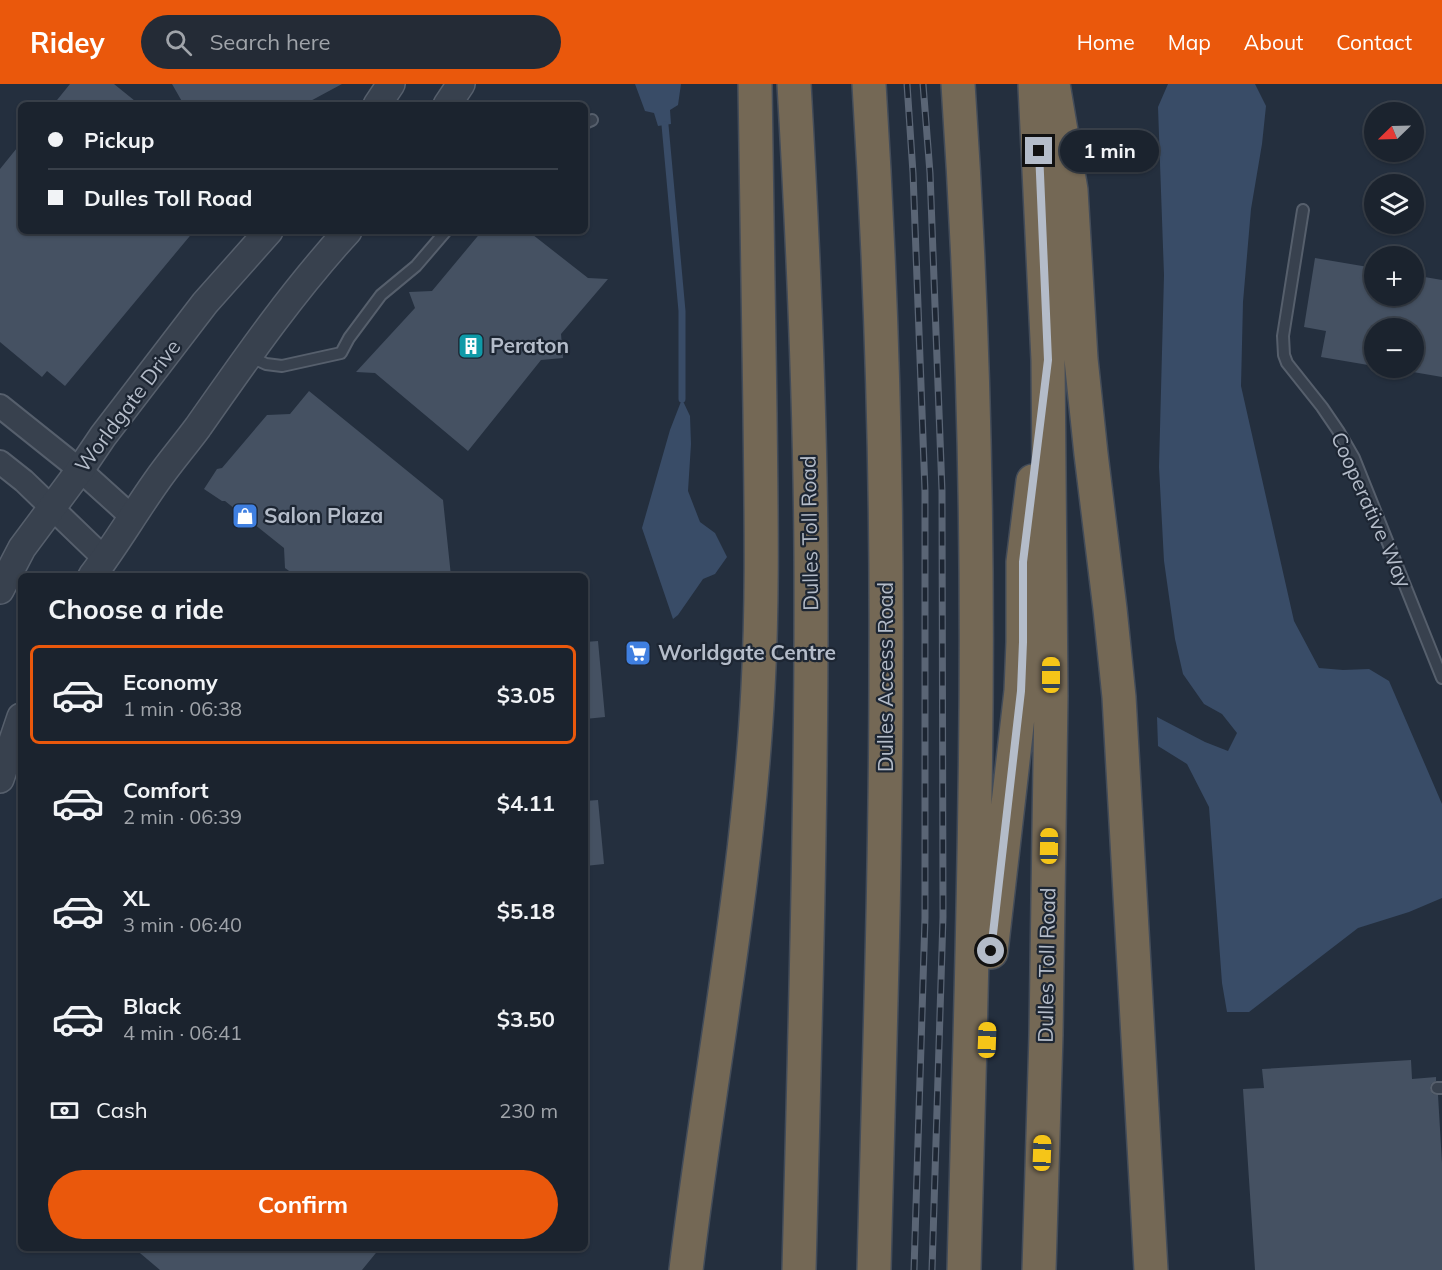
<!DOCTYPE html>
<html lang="en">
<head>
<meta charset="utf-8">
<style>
	body { margin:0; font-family:Mulish,sans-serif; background:#242b36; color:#f1f3f6; height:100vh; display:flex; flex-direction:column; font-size:22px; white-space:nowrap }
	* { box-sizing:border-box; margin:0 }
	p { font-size:20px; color:#a0a4aa }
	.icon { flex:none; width:33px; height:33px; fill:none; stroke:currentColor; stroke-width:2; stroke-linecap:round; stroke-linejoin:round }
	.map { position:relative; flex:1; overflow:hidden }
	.sheet { position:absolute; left:18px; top:489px; width:570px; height:678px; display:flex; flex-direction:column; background:#1b232e; border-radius:9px; box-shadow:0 2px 4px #0004,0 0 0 2px #39404a }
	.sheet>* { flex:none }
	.guide { position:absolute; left:18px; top:18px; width:570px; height:132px; border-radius:9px; box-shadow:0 2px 4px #0004,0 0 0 2px #39404a; display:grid; align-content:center; height:132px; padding:0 30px; background:#1b232e }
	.needle { width:39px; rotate:247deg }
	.fabs { position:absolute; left:1364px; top:18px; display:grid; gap:12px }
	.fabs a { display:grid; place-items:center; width:60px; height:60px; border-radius:50%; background:#1b232e; box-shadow:0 2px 4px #0004,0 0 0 2px #39404a; font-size:30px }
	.end { position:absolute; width:27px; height:27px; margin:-14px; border:8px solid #b4bcc9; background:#111; box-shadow:0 0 0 3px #111 }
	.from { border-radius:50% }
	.bubble { position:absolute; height:42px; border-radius:21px; background:#1b232e; box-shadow:0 2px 4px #0004,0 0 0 2px #39404a; font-size:20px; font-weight:700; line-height:42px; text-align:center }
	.car { position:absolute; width:18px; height:36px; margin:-18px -9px; border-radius:8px; box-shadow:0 0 4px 2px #0007; background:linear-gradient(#f5c518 24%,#345 0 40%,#f5c518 0 76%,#345 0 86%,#f5c518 0) }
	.guide b { display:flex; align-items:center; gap:21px; height:57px; font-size:22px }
	.guide b+b { border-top:2px solid #39404a }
	.guide i { width:15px; height:15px; background:#f1f3f6 }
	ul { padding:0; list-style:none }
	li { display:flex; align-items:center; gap:18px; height:99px; margin:0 12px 9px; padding:0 18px; border:3px solid transparent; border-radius:9px }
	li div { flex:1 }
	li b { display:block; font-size:22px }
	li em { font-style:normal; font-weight:700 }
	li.on { border-color:#ea580c }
	li>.icon { width:54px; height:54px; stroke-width:1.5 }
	h2 { padding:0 30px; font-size:27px; line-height:72px }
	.pay { display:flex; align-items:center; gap:15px; height:66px; padding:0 30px; font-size:22px }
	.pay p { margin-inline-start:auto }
	.primary-button { display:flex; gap:12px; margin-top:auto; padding:12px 30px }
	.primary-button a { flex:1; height:69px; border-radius:36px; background:#ea580c; color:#fff; font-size:24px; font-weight:700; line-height:69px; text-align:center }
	header { display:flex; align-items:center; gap:36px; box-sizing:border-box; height:84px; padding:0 30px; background:#ea580c; color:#fff }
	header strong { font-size:28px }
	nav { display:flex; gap:33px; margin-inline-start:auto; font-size:21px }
	.search { width:420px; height:54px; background:#242b36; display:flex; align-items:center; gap:15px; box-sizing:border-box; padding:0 21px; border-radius:33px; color:#a0a4aa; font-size:22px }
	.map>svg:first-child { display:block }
	.water { fill:#394c67 }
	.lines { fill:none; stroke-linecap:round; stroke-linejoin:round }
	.stream { stroke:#394c67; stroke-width:7 }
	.building { fill:#455162 }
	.service-casing { stroke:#565f6c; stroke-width:14 }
	.minor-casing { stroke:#565f6c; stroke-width:26 }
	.tertiary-casing { stroke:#565f6c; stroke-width:30 }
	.motorway-casing { stroke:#434c59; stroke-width:36 }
	.service { stroke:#38414e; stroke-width:10 }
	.minor { stroke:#38414e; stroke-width:22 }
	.tertiary { stroke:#38414e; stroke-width:27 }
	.motorway { stroke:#746855; stroke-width:33 }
	.rail-casing { stroke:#5a6575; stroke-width:7 }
	.rail { stroke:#1d2633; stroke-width:4.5; stroke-dasharray:14; stroke-linecap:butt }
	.route { stroke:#b4bcc9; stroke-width:8 }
	.labels { text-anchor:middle; stroke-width:4.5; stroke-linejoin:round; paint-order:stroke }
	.poi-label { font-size:21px; font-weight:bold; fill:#b4bcc9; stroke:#1d2633; text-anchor:start }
	.street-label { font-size:21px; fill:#b4bcc9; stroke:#1d2633 }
</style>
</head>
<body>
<header>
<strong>Ridey</strong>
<div class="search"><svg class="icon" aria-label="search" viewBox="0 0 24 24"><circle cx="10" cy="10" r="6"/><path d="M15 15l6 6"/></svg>Search here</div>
<nav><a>Home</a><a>Map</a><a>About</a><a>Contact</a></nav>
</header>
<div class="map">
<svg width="1442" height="1186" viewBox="0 0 1442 1186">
	<rect width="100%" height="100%" fill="#242f3e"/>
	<path class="water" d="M635,0H681L678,21L670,26L671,40L658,42L654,29L645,27Z
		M1168,0H1255L1266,22L1262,60L1251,125L1243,218L1241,302L1294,537L1319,584L1343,586L1369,585L1389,597L1442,720V814L1409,828L1358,844L1249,928H1227L1222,899L1209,723L1187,680L1158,662L1157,633L1205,658L1228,667L1237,649L1222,630L1204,620L1183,590L1175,555L1164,477L1159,383L1164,191L1158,23Z
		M682,315L690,332L691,360L688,407L700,438L715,449L727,473L715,490L703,495L678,531L673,535L642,444L670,346Z"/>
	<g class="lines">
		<path class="stream" d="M665,41L682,227V315"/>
	</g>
	<path class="building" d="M70,0H114L140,21H53Z
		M172,0H342L303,21H184Z
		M21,59V147H194L65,302L47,287L42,293L0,258V85Z
		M482,147H528L588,194L608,195L561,250L563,274L541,276L468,367L375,289L356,288L415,224L409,208L432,207Z
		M1315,174L1374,184V212H1413V191L1442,196V293L1413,288V244H1374V282L1321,273L1326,247L1304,243Z
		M309,307L443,416L451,492H296L285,484L284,464L225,417H222L204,405L217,385L222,384L267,331L290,330Z
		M598,557L605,633L585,635V558Z
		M598,716L604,780L585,782V717Z
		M1411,976L1412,995L1436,993V997L1431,1000L1430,1005L1433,1010L1438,1011L1442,1079V1186H1255L1243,1005L1264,1004L1262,985Z
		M134,1164H380L362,1186H160Z"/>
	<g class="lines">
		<g class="service-casing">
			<path id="service" d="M585,39L592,36
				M1303,126L1283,252L1284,271L1287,279L1322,323L1339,348L1354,374L1442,594
				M249,272L266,280L282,282L341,269L349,254L381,211L416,182L446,147
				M1437,1004H1442"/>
		</g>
		<g class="minor-casing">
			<path id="minor" d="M0,322L80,386L132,433
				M0,378L24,397L105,475"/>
		</g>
		<g class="tertiary-casing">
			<path id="tertiary" d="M377,21L391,0
				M447,21L461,0
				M92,492C115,462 134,429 156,398C169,379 184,362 198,343C245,276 292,208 348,147
				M0,506L22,464L80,386L103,352L205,219L269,147
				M0,695L21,633"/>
		</g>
		<g class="motorway-casing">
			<path id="motorway" d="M794,0C803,157 810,314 811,471C812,709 805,948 799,1186
				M869,0C881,193 887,385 886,578C886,781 879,983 874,1186
				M958,0C974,236 979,473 975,709C973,868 968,1027 964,1186
				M1053,0L1071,106L1081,275L1091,370L1110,525L1119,613L1151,1186
				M1035,2L1048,276L1051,612L1046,951L1039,1186
				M991,868L1021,607L1023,558V478L1033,397
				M686,1186C709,992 748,800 758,604C763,513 761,421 760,329C758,219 757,110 755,0"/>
		</g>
		<use href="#service" class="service"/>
		<use href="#minor" class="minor"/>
		<use href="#tertiary" class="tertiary"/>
		<use href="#motorway" class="motorway"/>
		<g class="rail-casing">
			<path id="rail" d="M907,0L913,89L925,407V834L914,1186
				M923,0L930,89L942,407L943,833L932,1186"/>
		</g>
		<use href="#rail" class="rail"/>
	</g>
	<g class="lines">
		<path class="route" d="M991,867L1021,607L1023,558V478L1048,276L1039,67"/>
	</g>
	<defs>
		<g id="building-square" transform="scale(1.35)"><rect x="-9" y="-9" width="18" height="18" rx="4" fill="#0f9aa8" stroke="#1d2633"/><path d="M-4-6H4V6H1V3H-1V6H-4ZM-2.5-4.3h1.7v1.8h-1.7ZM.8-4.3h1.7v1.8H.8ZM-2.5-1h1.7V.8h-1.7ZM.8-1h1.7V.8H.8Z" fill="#fff"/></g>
		<g id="shop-square" transform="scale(1.35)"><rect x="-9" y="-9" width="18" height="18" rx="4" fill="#3f7fe0" stroke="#1d2633"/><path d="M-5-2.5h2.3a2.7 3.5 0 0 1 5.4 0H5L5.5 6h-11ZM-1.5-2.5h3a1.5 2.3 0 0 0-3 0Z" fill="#fff"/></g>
		<g id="supermarket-square" transform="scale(1.35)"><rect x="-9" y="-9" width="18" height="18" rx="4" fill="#3f7fe0" stroke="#1d2633"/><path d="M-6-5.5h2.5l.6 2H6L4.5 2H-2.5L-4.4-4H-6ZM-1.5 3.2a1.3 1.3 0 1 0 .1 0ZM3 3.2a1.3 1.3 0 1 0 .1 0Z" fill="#fff"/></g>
	</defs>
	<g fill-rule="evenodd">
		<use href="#building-square" x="471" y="262"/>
		<use href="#shop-square" x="245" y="432"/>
		<use href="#supermarket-square" x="638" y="569"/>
	</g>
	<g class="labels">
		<g class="poi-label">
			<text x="490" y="269">Peraton</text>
			<text x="264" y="439">Salon Plaza</text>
			<text x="658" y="576">Worldgate Centre</text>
		</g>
		<g class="street-label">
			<text transform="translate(128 322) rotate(-53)" y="7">Worldgate Drive</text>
			<text transform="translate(1371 426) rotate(66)" y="7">Cooperative Way</text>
			<text transform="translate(810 449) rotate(-91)" y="7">Dulles Toll Road</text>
			<text transform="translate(886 593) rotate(-90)" y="7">Dulles Access Road</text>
			<text transform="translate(1047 881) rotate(-89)" y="7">Dulles Toll Road</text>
		</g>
	</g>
</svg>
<div class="fabs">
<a><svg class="needle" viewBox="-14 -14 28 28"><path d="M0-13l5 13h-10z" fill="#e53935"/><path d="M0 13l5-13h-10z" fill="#a0a4aa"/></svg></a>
<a><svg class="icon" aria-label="layers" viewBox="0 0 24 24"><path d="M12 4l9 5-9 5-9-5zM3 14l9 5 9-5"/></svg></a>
<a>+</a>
<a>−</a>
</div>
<i class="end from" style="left:991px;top:867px"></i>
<i class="end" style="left:1039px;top:67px"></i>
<div class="bubble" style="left:1060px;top:46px;width:99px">1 min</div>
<i class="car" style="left:1051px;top:591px;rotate:0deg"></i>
<i class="car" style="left:1049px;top:762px;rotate:1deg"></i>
<i class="car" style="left:987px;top:956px;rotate:2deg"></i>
<i class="car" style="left:1042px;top:1069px;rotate:2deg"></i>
<div class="guide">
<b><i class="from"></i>Pickup</b>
<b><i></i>Dulles Toll Road</b>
</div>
<section class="sheet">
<h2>Choose a ride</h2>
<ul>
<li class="on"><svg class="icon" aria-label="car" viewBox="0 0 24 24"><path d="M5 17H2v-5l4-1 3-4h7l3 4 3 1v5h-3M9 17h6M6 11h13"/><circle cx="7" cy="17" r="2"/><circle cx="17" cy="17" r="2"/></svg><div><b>Economy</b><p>1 min · 06:38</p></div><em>$3.05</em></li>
<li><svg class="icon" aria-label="car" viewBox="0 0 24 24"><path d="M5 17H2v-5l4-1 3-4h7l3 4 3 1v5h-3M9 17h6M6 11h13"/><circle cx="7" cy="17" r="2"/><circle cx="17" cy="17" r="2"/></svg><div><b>Comfort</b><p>2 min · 06:39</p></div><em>$4.11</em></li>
<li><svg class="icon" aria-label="car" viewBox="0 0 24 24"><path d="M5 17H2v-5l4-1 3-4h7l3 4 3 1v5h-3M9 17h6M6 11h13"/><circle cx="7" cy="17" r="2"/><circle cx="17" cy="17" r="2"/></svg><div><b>XL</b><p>3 min · 06:40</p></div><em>$5.18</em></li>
<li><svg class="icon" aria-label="car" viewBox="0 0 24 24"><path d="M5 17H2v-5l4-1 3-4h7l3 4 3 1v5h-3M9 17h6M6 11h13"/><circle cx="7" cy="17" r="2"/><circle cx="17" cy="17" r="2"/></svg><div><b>Black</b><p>4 min · 06:41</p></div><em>$3.50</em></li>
</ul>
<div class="pay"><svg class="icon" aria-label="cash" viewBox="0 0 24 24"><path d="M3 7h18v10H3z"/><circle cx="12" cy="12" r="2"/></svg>Cash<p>230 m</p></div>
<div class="primary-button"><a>Confirm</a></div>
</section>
</div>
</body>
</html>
